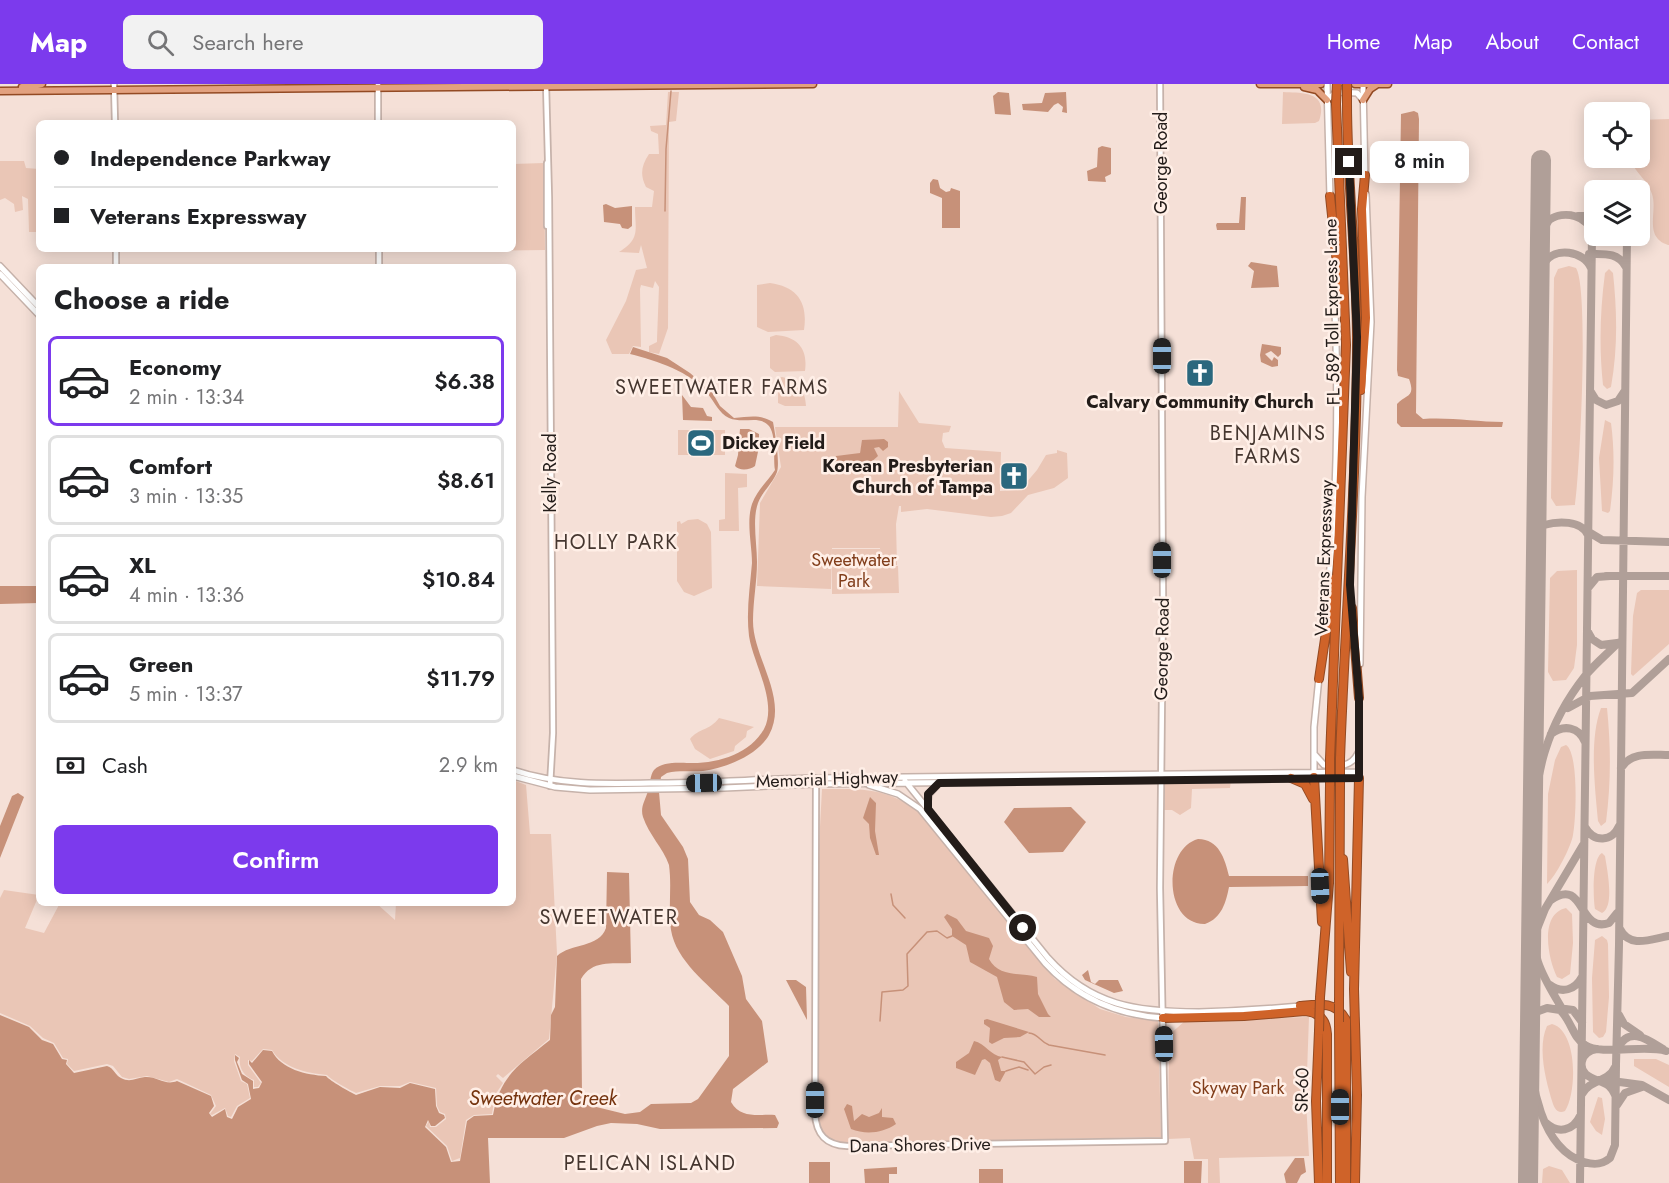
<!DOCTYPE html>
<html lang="en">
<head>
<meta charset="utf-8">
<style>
	body { margin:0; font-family:Jost,sans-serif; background:#f2f2f2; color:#202124; height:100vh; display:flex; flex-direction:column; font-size:22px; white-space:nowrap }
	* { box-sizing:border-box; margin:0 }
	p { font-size:20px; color:#757577 }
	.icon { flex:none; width:33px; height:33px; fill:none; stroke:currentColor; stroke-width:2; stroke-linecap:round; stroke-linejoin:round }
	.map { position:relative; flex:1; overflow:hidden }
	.sheet { position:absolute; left:36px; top:180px; width:480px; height:642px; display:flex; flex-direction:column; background:#fff; border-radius:9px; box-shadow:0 3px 15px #0003 }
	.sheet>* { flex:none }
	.banner { position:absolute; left:36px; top:36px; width:480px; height:132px; border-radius:9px; box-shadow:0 3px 15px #0003; display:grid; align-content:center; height:132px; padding:0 18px; background:#fff }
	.tools { position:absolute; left:1584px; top:18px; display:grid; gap:12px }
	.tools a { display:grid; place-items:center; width:66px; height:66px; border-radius:9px; background:#fff; box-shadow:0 3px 15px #0003; font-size:30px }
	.end { position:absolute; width:27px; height:27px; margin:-14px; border:8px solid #231c19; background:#fff; box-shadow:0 0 0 3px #fff }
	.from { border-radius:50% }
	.bubble { position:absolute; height:42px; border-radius:9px; background:#fff; box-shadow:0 3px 15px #0003; font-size:20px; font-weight:600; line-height:42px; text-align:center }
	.car { position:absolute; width:18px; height:36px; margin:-18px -9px; border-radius:8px; box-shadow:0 0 4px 2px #0007; background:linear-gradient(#222 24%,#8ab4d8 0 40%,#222 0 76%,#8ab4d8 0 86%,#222 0) }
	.banner b { display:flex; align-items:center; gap:21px; height:57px; font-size:22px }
	.banner b+b { border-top:2px solid #e0e0e0 }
	.banner i { width:15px; height:15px; background:#202124 }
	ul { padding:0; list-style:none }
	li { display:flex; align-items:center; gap:18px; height:90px; margin:0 12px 9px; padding:0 6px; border:3px solid #e0e0e0; border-radius:9px }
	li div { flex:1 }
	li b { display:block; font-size:22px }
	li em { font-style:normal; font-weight:600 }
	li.current { border-color:#7c3aed }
	li>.icon { width:54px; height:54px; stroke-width:1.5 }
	h2 { padding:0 18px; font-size:27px; line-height:72px }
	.pay { display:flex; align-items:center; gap:15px; height:66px; padding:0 18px; font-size:22px }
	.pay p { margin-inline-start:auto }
	.cta { display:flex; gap:12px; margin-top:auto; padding:12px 18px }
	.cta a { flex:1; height:69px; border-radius:9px; background:#7c3aed; color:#fff; font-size:24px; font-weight:600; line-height:69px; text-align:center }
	header { display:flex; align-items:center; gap:36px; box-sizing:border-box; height:84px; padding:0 30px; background:#7c3aed; color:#fff }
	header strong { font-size:28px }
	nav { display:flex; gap:33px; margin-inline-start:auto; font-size:21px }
	.search { width:420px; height:54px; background:#f2f2f2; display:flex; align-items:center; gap:15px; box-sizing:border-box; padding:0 21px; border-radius:9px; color:#757577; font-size:22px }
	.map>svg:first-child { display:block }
	.green { fill:#eac6b6; fill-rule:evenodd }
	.water { fill:#c79179 }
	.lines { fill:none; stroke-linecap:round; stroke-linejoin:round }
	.stream { stroke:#c79179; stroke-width:1.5 }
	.taxiway { stroke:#b09f98; stroke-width:8 }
	.runway { stroke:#b09f98; stroke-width:20 }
	.tertiary-casing { stroke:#c6b2aa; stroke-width:8 }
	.secondary-casing { stroke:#c6b2aa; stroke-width:8 }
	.primary-casing { stroke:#934a23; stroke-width:9 }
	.motorway-casing { stroke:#934a23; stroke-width:10 }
	.tertiary { stroke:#fff; stroke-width:4.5 }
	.secondary { stroke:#fff; stroke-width:5 }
	.primary { stroke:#e2a17f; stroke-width:6 }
	.motorway { stroke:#cf6329; stroke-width:8 }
	.motorway-bridge-casing { stroke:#934a23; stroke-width:10; stroke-linecap:butt }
	.motorway-bridge { stroke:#cf6329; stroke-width:8 }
	.route { stroke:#231c19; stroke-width:8 }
	.labels { text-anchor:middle; stroke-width:5; stroke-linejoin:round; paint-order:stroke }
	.street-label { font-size:18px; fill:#231c19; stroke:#ffefe7 }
	.poi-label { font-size:18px; font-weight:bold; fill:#231c19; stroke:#ffefe7 }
	.park-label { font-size:18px; fill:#813d1a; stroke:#ffefe7 }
	.neighbourhood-label { font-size:20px; letter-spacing:1.5px; fill:#45362f; stroke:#ffefe7 }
	.water-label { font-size:20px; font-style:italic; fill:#75330e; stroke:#ffefe7 }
</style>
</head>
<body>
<header>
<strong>Map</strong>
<div class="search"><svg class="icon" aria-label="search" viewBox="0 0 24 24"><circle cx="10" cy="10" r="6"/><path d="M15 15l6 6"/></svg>Search here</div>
<nav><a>Home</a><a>Map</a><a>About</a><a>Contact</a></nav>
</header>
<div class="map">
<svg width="1669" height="1099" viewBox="0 0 1669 1099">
	<rect width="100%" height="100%" fill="#f5e0d7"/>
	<path class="green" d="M668,8H679L676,37L669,38L668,244L659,270L649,268V262L657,258V255L659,203L655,197L653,204L641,201L640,205L641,263L633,262L629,270H612L606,256L626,217L636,186L647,184L641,161L639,169L619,168C641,154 635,146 635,123H652L654,107L646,103C640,91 641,82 649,70H659L658,50L651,47L650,42L666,41Z
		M1283,8C1302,9 1329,7 1319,37L1315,39L1282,40Z
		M1669,35V161H1668C1643,153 1658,127 1652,110C1648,97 1634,87 1629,74H1640V36Z
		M0,77H24L26,84L39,85V148H29L28,115L22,112L23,126L15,128L14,120L5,114L0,116Z
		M544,79L545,166L464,167L513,165V80Z
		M1569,182L1576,184C1589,204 1580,388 1575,421L1556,422L1551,414L1554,194L1558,185Z
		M1609,185L1613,189C1617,227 1618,264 1611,303L1607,305L1603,301C1599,264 1600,227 1605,189Z
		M770,199C798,203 808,219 804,246L768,248L757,243V201Z
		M776,251C798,253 808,265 805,287L775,288L770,284V253Z
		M782,293C798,296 805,305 806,322H785L778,319V294Z
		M899,307L919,339L951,342L949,348L943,349L942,357L945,364L1001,368L1000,407L1020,406L1037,386L1046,371L1057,369V366L1067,369L1068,394L1054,404L1028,411L1011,429L1002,432L991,433L927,425L901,428V422H899L896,440L897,481H881L880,464H832L831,505L757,502L760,419L781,383L775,343H898ZM884,355L879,363H874L867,386C856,385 845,386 833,384L837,372L856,371L860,369L862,360L869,356Z
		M1605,336L1611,339C1615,369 1614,397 1610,427L1608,429L1602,427L1599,374Z
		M678,346H725V371H678Z
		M725,389L747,390V403L738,404L739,447H719V436L725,435Z
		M698,435L707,440L711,448L712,504L694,512L684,508L677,497V438L680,437L681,440L688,436Z
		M832,465H880V482H898L899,509L832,510Z
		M1577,486V561L1574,584L1566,596L1553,597L1548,588L1550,494L1557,487Z
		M1641,506H1669V560L1633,592L1631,590L1633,532L1637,509Z
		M1601,624H1607C1611,663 1611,699 1606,738L1601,742L1598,737C1595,704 1589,655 1601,624Z
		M719,634L754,643L747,647L746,653L735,662L734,667L710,675L695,665L690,655C699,644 709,647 719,634Z
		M1566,661C1579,669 1576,736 1573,751C1571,763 1556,792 1547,800L1548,710L1555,676L1561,663Z
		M513,696L526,701L530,750H551L557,870L549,955L503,994L498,990L496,992L503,999L495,1011L492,1030L474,1031L466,1036L460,1074L452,1077L447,1062L426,1042L429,1037L430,1043H436L446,1035L445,1030L440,1028L437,1022L436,1004L410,998L400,1002H380L356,1009C350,1006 331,996 327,991C306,989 283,984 272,966L263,965L252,977L248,976V981L261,999L258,1003H254V996C244,993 238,983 240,973L235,970L234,977L241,997L247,1000L250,1014L237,1022L231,1033L228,1032L225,1024L212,1031L210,1030L216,1022L211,1011L177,995L169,998L147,992L129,995L122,993L113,982L107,980L74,987L67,980L68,975L63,974L54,959L43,954L30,942L0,929V814L4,806L39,811L25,844L44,849L60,819H376L395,836L396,819H407L412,822L415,819H513Z
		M1231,696L1230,704L1192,705L1191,724L1180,731L1172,726H1164L1165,697Z
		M822,705C862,705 887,703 920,729L1055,895L1100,925L1126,933L1158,937L1161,1053L851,1059C832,1058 823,1053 818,1034V781Z
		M1602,769L1605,772C1607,785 1615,823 1602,829L1595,825C1593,813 1592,774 1602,769Z
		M1566,824L1572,830L1573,859L1570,890L1562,895L1557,893C1548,875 1539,830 1566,824Z
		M1602,852L1607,856L1608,860L1609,913L1606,948L1603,953L1599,954L1593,948L1592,894L1595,856Z
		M1309,933L1306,1017L1309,1072L1219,1074L1220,1099H1208V1075H1194L1190,1054L1168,1055L1169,951L1186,936Z
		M1552,940C1578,947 1577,1009 1565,1027C1558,1030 1555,1025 1553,1020C1546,998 1537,964 1547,942Z
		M1634,975H1656L1669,981V1003L1634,982Z
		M1598,1013L1602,1014L1605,1035L1602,1051L1596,1047L1590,1038Z
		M1549,1082L1562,1086L1570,1099H1542L1543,1085Z"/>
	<path class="water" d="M998,8L1009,9L1011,31L995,30L993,12Z
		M1066,8L1067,29L1062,28L1063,23L1058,19L1054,21L1048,28L1023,26L1022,20L1042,19L1045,9Z
		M1414,27L1418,29L1419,35L1416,329L1423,335C1450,333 1476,338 1503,338L1502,343H1401L1397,339V320C1406,310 1416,314 1409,295L1398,292L1397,286L1401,30Z
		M1102,62L1111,64V90L1105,93L1106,98L1088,97L1087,87L1097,83L1098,64Z
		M933,95L938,96L940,104L946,108L950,107L951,104L960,107V144H942V114L930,109V99Z
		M1241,113H1246L1245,146H1217L1216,141L1217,139H1239Z
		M606,120L615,124L632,122V142L628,145L622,144L620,140L604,138L603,121Z
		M1251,178L1277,182L1279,203L1251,204L1254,187L1248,182Z
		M1262,260L1281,263V270L1278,273L1271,267L1265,270L1272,277L1274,273L1278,276V282L1272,283L1261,278L1260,271Z
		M633,263L667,274L690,289L712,308L720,322L734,334C749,333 760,330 773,338C775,349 780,378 777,388C773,399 762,408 758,419C752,436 757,459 757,478C757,497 753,517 753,537C753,574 789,614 769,651C757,672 725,684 703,687C690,688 679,686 667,689L661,693L659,708L661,731L683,763L688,775L690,818L699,831L710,836L723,848L742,892L746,915L762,937L768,978L733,1005L731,1018C741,1035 757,1030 775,1031L779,1039L777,1044L660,1045L637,1040L611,1039L597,1042L564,1054H488L490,1099H0V931L29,943L42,956L53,960L62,975L67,976L66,980L74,989L107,982C114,984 115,991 121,994C130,999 136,994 145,993C157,992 165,1002 177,997L211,1012L214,1022L209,1029L212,1033L225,1025L227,1033L232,1035L238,1023L251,1015L248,1000L242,996L235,976V971L239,974L237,978L242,990L253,997V1005L259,1004L262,998L249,980V976L252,979L263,966L272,967C281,985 306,991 326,992C330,997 350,1008 356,1011L380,1003L400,1004L410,999L435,1005L436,1022L439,1029L444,1031L445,1034L435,1042H431L428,1036L425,1043L446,1063L451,1078L460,1077L467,1037L474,1032L493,1031C500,991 520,980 550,956L551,931L555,923L557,872C571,859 599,864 606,844L607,788L629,789L631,879C611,880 592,876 581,895L582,1013L584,1020L625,1030L640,1028L651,1020L691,1019L698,1015L729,972V922C708,900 676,877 671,846C668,825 672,803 669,781C663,764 649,751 643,733C640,723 645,717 648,707C650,701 650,691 654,686C663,677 679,679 689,679C717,680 750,670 764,645C778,618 753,579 749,552C746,528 750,503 752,479C752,461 746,438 752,420C757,406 767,398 775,386C773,374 777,350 768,341C758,331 744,340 729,334C719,329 715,319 708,310C690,287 657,277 630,270Z
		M682,311L691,323L703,324L707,332L712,333V337L683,336Z
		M740,345H749L759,350V360L762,362L759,363L755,382C750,386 739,387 735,382L738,371Z
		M884,355L888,358V363L883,367L879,363L874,364L878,372L869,380L867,386C856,385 845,385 833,384L836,372L860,369L862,356Z
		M0,502H39V519L0,520Z
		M18,709L24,713L0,774V742L12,712Z
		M870,713L876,719L875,747L879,771H876L870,754L869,740L863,734Z
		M1071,723L1086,738L1063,768L1029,769L1004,738L1014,724Z
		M1198,755C1219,755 1225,775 1229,792H1308V802L1229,803C1226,818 1222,834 1205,840C1164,841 1162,765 1198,755Z
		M947,830L957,835L966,847L989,854L993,862L989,875C999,894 1021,888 1037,893L1038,910L1048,930L1051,933H1039L1028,925L1014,926L1004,918L997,893L970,878L966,861L952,852V845L944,833Z
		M1088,886L1091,898L1095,900L1099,896H1118L1123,907L1114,909L1085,896L1082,891Z
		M786,896H796L806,903L807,936Z
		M987,935L1029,948L1020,953L1004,954L992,960L989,958L990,944L984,940V936Z
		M974,957C985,959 991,972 1002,973L998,976L1001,987H1006L1000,998L995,996L990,979L985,975L982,976L975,991L956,984V978L969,969Z
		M847,1020L852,1022L854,1037L862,1030L869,1033L879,1029L882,1024V1033L893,1034L896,1040C883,1049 866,1051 851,1045L844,1025Z
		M1295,1074H1304L1306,1088L1301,1091L1297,1099H1286L1284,1090Z
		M1184,1077H1202L1201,1099H1184Z
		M809,1078H830V1099H809Z
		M897,1083V1090H889V1099H865L864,1085Z
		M979,1085H1003V1099H979Z"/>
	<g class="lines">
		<path class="stream" d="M665,127L666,65L671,7
			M891,810L893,821L905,834
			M880,937L882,908L903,906L908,902L907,870L927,848L937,847L947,854L952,852
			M1029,949C1039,950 1040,958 1049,961L1105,971
			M1002,973L1024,978L1035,990L1044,983L1051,981
			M1006,987L1019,983L1028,986"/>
		<path class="taxiway" d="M1578,132H1594
			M1540,151L1549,136C1564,126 1589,131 1592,151L1580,1099
			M1627,152L1619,861C1618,901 1617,941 1616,981L1615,1061L1610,1074C1602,1081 1594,1081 1584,1078C1541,1065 1530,998 1530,959C1530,948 1529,937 1536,928L1547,924L1560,926C1571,936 1573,954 1585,961C1601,972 1645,960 1666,967
			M1589,170C1604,170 1618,168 1626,183
			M1540,221C1540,208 1537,190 1544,179C1555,162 1584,167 1591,184
			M1591,308L1596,316L1606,321L1618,317L1624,308
			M1587,447L1602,456L1669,458
			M1537,481V448L1544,441C1558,437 1581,436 1588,451
			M1606,492H1669
			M1588,504L1597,493L1610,492
			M1588,548L1592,555L1601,561L1617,559
			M1568,624L1590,612L1632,609L1669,575
			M1551,650C1564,640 1579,643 1585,658
			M1621,684C1631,667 1652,671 1669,671
			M1585,743C1594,759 1612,758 1619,742
			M1533,751C1534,690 1547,640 1585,592C1595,580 1607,570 1618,559
			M1532,781C1532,813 1528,847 1538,878C1544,896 1555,912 1564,928
			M1551,816C1585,792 1578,850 1609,839L1617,829
			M1620,845C1630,865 1651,855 1669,852
			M1535,850L1545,825L1583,761
			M1550,901C1562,910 1575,906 1582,893
			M1558,924L1573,926L1582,938
			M1619,931L1624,940L1640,951
			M1618,964C1629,942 1647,955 1663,965
			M1597,965C1590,966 1584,969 1582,977C1578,995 1601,995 1609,1002C1613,1006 1613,1007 1615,1011
			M1612,997L1642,1001L1669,1016
			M1582,1010C1590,995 1608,999 1615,983
			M1617,1021L1625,1009L1642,1003
			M1546,1039C1558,1050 1573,1047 1580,1032"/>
		<path class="runway" d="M1528,1099L1541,76"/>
		<g class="tertiary-casing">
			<path id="tertiary" d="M114,0L115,39
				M378,0V39
				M546,0L549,113L553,649L550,702
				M547,142V79
				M116,165V183
				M379,165V183
				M816,699L815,1029C816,1051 826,1061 847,1062L1165,1057L1160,804L1163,513L1160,0"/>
		</g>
		<g class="secondary-casing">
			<path id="secondary" d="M1327,0L1330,114
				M1363,0L1365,94
				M1327,16L1336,8L1357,9L1363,16
				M0,182L39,223
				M0,190L39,231
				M1326,524C1339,410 1339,295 1333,180
				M1360,580L1362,413L1371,238L1366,110
				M1315,671L1324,681C1338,682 1351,684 1358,669
				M513,686C558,701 603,700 650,699C705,699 761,695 816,694L1359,688
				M1314,689V643L1319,593
				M513,692L555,703L590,706L724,704L816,700L1359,694V613
				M905,697L1048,874C1091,922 1137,928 1199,928C1233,927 1266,925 1300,922
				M869,701L898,710L920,725L1045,879C1076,913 1117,931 1163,934
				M927,724L929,710L939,699"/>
		</g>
		<g class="primary-casing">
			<path id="primary" d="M1260,0H1321
				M1355,0H1388
				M22,3L42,0
				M1304,3L1317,6L1327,16
				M0,7C271,6 542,3 813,0
				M1363,16L1370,5L1376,1"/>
		</g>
		<g class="motorway-casing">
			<path id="motorway" d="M1330,112L1341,219
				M1361,306L1366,234L1362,125L1365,91
				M1352,524L1359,614
				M1319,595L1334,495
				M1330,675L1346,261L1336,20
				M1340,675C1345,535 1357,396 1357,256C1357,177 1347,98 1347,19
				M1314,693L1322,838
				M1291,694L1305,700L1313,715
				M1343,775L1351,888
				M1320,913L1329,799L1330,699
				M1339,920L1340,699
				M1300,922C1319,920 1336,917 1346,936V1099
				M1163,934L1244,932L1305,927C1319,928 1326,936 1327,950V1099
				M1339,938L1340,1099
				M1319,947L1316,1017L1319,1099
				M1355,1099L1357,1011L1354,905L1359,694"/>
		</g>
		<use href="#tertiary" class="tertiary"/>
		<use href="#secondary" class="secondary"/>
		<use href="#primary" class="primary"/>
		<use href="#motorway" class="motorway"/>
		<g class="motorway-bridge-casing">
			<path id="motorway-bridge" d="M1347,19V0
				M1336,20L1337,0
				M1330,699V675
				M1340,699V675
				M1339,920V938
				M1319,947L1320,913"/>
		</g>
		<use href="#motorway-bridge" class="motorway-bridge"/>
	</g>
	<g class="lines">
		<path class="route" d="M1023,844L928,725V710L939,699L1359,694V614L1350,501L1357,253L1349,78"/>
	</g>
	<defs>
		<g id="church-square" transform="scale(1.5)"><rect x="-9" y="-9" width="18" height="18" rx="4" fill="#2b687e" stroke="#ffefe7"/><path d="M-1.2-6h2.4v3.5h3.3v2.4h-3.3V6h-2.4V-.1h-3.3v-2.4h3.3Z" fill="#fff"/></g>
		<g id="stadium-square" transform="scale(1.5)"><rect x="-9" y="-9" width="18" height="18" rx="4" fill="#2b687e" stroke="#ffefe7"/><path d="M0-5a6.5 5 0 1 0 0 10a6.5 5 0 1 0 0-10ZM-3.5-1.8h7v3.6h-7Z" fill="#fff"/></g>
	</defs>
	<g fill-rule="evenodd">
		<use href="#church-square" x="1200" y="289"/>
		<use href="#stadium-square" x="701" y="359"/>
		<use href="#church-square" x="1014" y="392"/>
	</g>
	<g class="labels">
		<g class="street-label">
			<text transform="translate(1161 79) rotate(-90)" y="6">George Road</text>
			<text transform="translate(1332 228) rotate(-91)" y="6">FL 589 Toll Express Lane</text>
			<text transform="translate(550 389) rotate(-90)" y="6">Kelly Road</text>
			<text transform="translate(1324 474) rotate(-88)" y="6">Veterans Expressway</text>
			<text transform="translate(1162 565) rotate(-89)" y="6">George Road</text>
			<text transform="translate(827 695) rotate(-2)" y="6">Memorial Highway</text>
			<text transform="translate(1302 1006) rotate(-89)" y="6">SR-60</text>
			<text transform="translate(920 1061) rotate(-1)" y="6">Dana Shores Drive</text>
		</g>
		<g class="poi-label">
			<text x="1200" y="324">Calvary Community Church</text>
			<text x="722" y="365" text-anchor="start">Dickey Field</text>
			<text x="993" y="388" text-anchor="end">Korean Presbyterian<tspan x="993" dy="21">Church of Tampa</tspan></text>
		</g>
		<g class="park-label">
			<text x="854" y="482">Sweetwater<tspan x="854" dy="21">Park</tspan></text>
			<text x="1238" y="1010">Skyway Park</text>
		</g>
		<g class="neighbourhood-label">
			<text x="722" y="310">SWEETWATER FARMS</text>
			<text x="1268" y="356">BENJAMINS<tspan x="1268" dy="23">FARMS</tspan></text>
			<text x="616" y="465">HOLLY PARK</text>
			<text x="609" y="840">SWEETWATER</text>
			<text x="650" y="1086">PELICAN ISLAND</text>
		</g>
		<g class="water-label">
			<text x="543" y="1021">Sweetwater Creek</text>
		</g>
	</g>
</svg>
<div class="tools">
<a><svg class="icon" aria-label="locate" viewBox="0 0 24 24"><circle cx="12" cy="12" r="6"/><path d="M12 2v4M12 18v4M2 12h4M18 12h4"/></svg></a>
<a><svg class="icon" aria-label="layers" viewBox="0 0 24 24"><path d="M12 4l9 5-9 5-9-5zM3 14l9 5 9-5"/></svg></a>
</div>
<i class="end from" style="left:1023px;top:844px"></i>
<i class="end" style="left:1349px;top:78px"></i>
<div class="bubble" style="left:1370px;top:57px;width:99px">8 min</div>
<i class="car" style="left:1162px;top:272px;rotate:0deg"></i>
<i class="car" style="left:1162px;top:476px;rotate:0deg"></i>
<i class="car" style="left:704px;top:699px;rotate:269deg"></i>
<i class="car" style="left:1320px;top:802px;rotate:178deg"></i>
<i class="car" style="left:1164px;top:960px;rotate:359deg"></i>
<i class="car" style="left:815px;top:1016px;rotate:0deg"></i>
<i class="car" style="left:1340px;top:1023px;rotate:0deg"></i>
<div class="banner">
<b><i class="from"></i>Independence Parkway</b>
<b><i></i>Veterans Expressway</b>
</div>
<section class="sheet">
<h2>Choose a ride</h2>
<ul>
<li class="current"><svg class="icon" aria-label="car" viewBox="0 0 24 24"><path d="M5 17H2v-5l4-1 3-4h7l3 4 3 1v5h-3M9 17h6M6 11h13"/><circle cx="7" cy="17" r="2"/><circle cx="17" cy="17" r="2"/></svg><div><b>Economy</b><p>2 min · 13:34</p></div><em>$6.38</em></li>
<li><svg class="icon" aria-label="car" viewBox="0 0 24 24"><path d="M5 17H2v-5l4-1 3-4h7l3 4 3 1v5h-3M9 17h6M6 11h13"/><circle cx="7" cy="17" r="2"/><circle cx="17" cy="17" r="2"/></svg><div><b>Comfort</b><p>3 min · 13:35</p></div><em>$8.61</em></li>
<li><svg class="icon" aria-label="car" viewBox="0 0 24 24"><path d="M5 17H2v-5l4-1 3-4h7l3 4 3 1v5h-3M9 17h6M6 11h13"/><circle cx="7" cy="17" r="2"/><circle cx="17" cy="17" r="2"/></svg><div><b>XL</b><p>4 min · 13:36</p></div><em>$10.84</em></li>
<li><svg class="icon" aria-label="car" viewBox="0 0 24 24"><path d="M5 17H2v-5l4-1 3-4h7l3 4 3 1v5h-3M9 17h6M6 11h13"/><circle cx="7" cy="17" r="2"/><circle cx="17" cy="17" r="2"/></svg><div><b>Green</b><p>5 min · 13:37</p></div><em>$11.79</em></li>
</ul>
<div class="pay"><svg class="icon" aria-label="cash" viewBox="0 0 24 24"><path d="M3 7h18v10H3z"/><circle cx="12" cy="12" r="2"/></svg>Cash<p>2.9 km</p></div>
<div class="cta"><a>Confirm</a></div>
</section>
</div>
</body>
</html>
